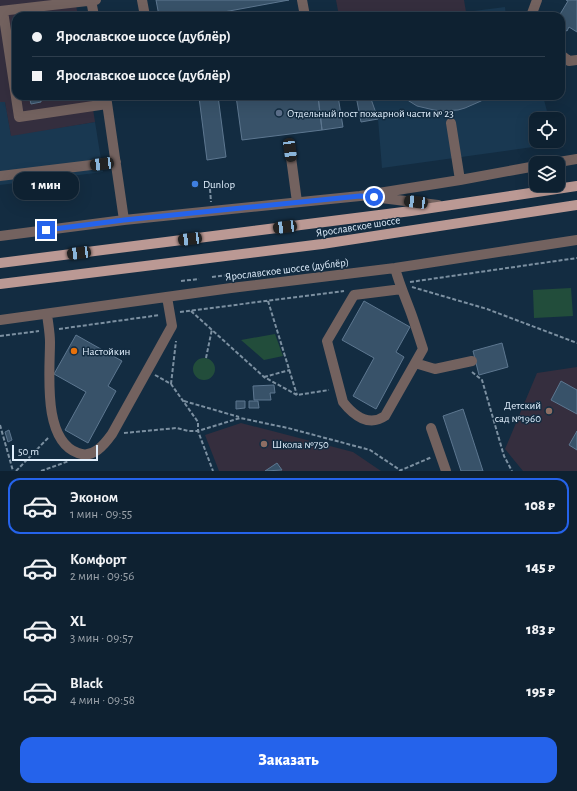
<!DOCTYPE html>
<html lang="ru">
<head>
<meta charset="utf-8">
<style>
	body { margin:0; font-family:"Alegreya Sans",sans-serif; background:#1c2e3d; color:#f1f3f6; height:100vh; display:flex; flex-direction:column; font-size:15px; white-space:nowrap }
	* { box-sizing:border-box; margin:0 }
	p { font-size:13px; color:#9ba3ab }
	.icon { flex:none; width:22px; height:22px; fill:none; stroke:currentColor; stroke-width:2; stroke-linecap:round; stroke-linejoin:round }
	.map { position:relative; height:471px; overflow:hidden }
	.panel { display:flex; flex-direction:column; background:#0e2131; flex:1 }
	.panel>* { flex:none }
	.top-card { position:absolute; left:12px; top:12px; width:553px; height:88px; border-radius:12px; box-shadow:0 4px 16px #0002,0 0 0 1px #2e3e4d; display:grid; align-content:center; height:88px; padding:0 20px; background:#0e2131 }
	.controls { position:absolute; left:529px; top:112px; display:grid; gap:8px }
	.controls a { display:grid; place-items:center; width:36px; height:36px; border-radius:8px; background:#0e2131; box-shadow:0 4px 16px #0002,0 0 0 1px #2e3e4d; font-size:20px }
	.scale { position:absolute; left:12px; bottom:10px; width:86px; box-sizing:border-box; padding-left:4px; border:2px solid #e0effd; border-top:0; font-size:11px; line-height:14px; white-space:nowrap; color:#e0effd; -webkit-text-stroke:3px #132c41; paint-order:stroke }
	.end { position:absolute; width:18px; height:18px; margin:-9px; border:5px solid #2563eb; background:#fff; box-shadow:0 0 0 2px #fff }
	.from { border-radius:50% }
	.bubble { position:absolute; height:28px; border-radius:12px; background:#0e2131; box-shadow:0 4px 16px #0002,0 0 0 1px #2e3e4d; font-size:13px; font-weight:800; line-height:28px; text-align:center }
	.car { position:absolute; width:12px; height:24px; margin:-12px -6px; border-radius:5px; box-shadow:0 0 3px 1px #0007; background:linear-gradient(#222 24%,#8ab4d8 0 40%,#222 0 76%,#8ab4d8 0 86%,#222 0) }
	.top-card b { display:flex; align-items:center; gap:14px; height:38px; font-size:15px }
	.top-card b+b { border-top:1px solid #2e3e4d }
	.top-card i { width:10px; height:10px; background:#f1f3f6 }
	ul { padding:7px 0 0; list-style:none }
	li { display:flex; align-items:center; gap:12px; height:56px; margin:0 8px 6px; padding:0 12px; border:2px solid transparent; border-radius:12px }
	li div { flex:1 }
	li b { display:block; font-size:15px }
	li em { font-style:normal; font-weight:800 }
	li.selected { border-color:#2563eb }
	li>.icon { width:36px; height:36px; stroke-width:1.5 }
	.button { display:flex; gap:8px; margin-top:auto; padding:8px 20px }
	.button a { flex:1; height:46px; border-radius:12px; background:#2563eb; color:#fff; font-size:16px; font-weight:800; line-height:46px; text-align:center }
	.map>svg:first-child { display:block }
	.built { fill:#193851 }
	.industrial { fill:#342e3e }
	.education { fill:#352e3e }
	.green { fill:#224d3b }
	.building { fill:#385269; stroke:#5d7790 }
	.lines { fill:none; stroke-linecap:round; stroke-linejoin:round }
	.path { stroke:#7c90a1; stroke-width:2; stroke-dasharray:4 2; stroke-linecap:butt }
	.minor { stroke:#73625f; stroke-width:10 }
	.major { stroke:#bb9994; stroke-width:10 }
	.route { stroke:#2563eb; stroke-width:5 }
	.service-dot { fill:#5c6f8a; stroke:#132c41; stroke-width:1.5 }
	.shop-dot { fill:#3f7fe0; stroke:#132c41; stroke-width:1.5 }
	.food-dot { fill:#e8710a; stroke:#132c41; stroke-width:1.5 }
	.education-dot { fill:#8d6e63; stroke:#132c41; stroke-width:1.5 }
	.labels { text-anchor:middle; stroke-width:3; stroke-linejoin:round; paint-order:stroke }
	.poi-label { font-size:11px; fill:#e0effd; stroke:#132c41; text-anchor:start }
	.street-label { font-size:11px; fill:#e0effd; stroke:#132c41 }
</style>
</head>
<body>
<div class="map">
<svg width="577" height="471" viewBox="0 0 577 471">
	<rect width="100%" height="100%" fill="#132c41"/>
	<path class="built" d="M505,7L506,16H437L466,12Z
		M370,96H543L549,119H536V141H554V144L382,168L378,119Z
		M5,101L11,135L95,122L103,172L0,185V102Z"/>
	<path class="industrial" d="M0,0H75L78,16H16V96H91L95,122L11,136L5,102H0Z"/>
	<path class="education" d="M336,0H464L466,12L437,16H339Z
		M577,367V471H523L505,449L537,373Z
		M241,423L353,452L381,471H219L205,435Z"/>
	<path class="green" d="M571,288L573,316L534,318L533,290Z
		M275,334L283,356L264,360L241,340Z
		M193 369a11 11 0 1 1 22 0a11 11 0 1 1-22 0Z"/>
	<path class="building" d="M156,0H289L202,16H159Z
		M566,0H577V32L569,27L567,31L561,28V16H559L568,1Z
		M29,96H44L41,97V102L31,104Z
		M52,96H73L53,99Z
		M204,96H218L226,157L207,160L199,97Z
		M236,96H318L322,130L242,140Z
		M318,96H338L343,127L322,130Z
		M356,96H370L378,119L361,122Z
		M401,96H489L481,101L465,108L458,110L441,111L434,110L417,106Z
		M364,301L410,327L396,352L404,357L376,409L353,396L374,358L342,340Z
		M76,335L122,361L108,386L116,391L88,443L65,430L86,392L54,374Z
		M502,343L508,367L479,375L473,351Z
		M561,381L577,390V414L551,400Z
		M274,385L275,393H270L271,400H254L253,386Z
		M236,401H245V408L236,409Z
		M249,401H258L259,408H249Z
		M463,409L483,471H461L443,416Z
		M9,430L12,440L8,442L5,432Z
		M577,431V450L569,445Z
		M277,463L282,470L265,471Z"/>
	<g class="lines">
		<path class="path" d="M210,189L211,202
			M212,277L229,275V279
			M181,281L199,279
			M410,282L577,258
			M412,287L487,309L577,343
			M268,301L297,395
			M191,311L264,377L297,395L329,390
			M180,312L344,291
			M59,329L160,315
			M0,336L39,331
			M206,358L212,329
			M472,372L482,380L504,456L512,471
			M155,375L171,384L198,422V431L213,471
			M264,377L290,370
			M171,384L176,341
			M184,401L239,417
			M0,425L13,471
			M124,433L177,428L188,431H198L240,418L288,428L370,450L400,470
			M16,471L49,437
			M41,471L69,461
			M399,471L432,457"/>
		<path class="minor" d="M91,0L94,16
			M142,0L145,16
			M302,0L305,16
			M0,11L96,0
			M3,11L19,117L107,104
			M531,16L537,0
			M561,55L569,61L577,60
			M106,96L124,220
			M451,123L460,180
			M290,150L297,202
			M553,163L577,159
			M0,176L116,162
			M373,197L438,205
			M0,236L124,220L360,196L460,180L536,166
			M395,268C399,283 405,297 411,313C415,324 419,337 423,349L385,416C369,427 354,416 343,402L327,341L354,295L402,289
			M47,314C48,323 50,333 50,342C50,372 42,440 78,453C93,459 104,445 112,434L172,326L167,297
			M0,320L231,288L395,268L577,240
			M415,363L435,369L472,361
			M431,428L446,471"/>
		<path class="major" d="M0,263L411,211L577,186
			M0,284L322,244L577,205"/>
	</g>
	<g class="lines">
		<path class="route" d="M46,230L124,220L360,196L374,197"/>
	</g>
	<circle class="service-dot" cx="279" cy="113" r="4"/>
	<circle class="shop-dot" cx="195" cy="184" r="4"/>
	<circle class="food-dot" cx="74" cy="351" r="4"/>
	<g class="education-dot">
		<circle cx="549" cy="411" r="4"/>
		<circle cx="264" cy="444" r="4"/>
	</g>
	<g class="labels">
		<g class="poi-label">
			<text x="287" y="117">Отдельный пост пожарной части № 23</text>
			<text x="203" y="188">Dunlop</text>
			<text x="82" y="355">Настойкин</text>
			<text x="541" y="409" text-anchor="end">Детский<tspan x="541" dy="13">сад №1960</tspan></text>
			<text x="272" y="448">Школа №750</text>
		</g>
		<g class="street-label">
			<text transform="translate(358 226) rotate(-9)" y="4">Ярославское шоссе</text>
			<text transform="translate(287 269) rotate(-7)" y="4">Ярославское шоссе (дублёр)</text>
		</g>
	</g>
</svg>
<div class="controls">
<a><svg class="icon" aria-label="locate" viewBox="0 0 24 24"><circle cx="12" cy="12" r="6"/><path d="M12 2v4M12 18v4M2 12h4M18 12h4"/></svg></a>
<a><svg class="icon" aria-label="layers" viewBox="0 0 24 24"><path d="M12 4l9 5-9 5-9-5zM3 14l9 5 9-5"/></svg></a>
</div>
<div class="scale">50 m</div>
<i class="end from" style="left:374px;top:197px"></i>
<i class="end" style="left:46px;top:230px"></i>
<div class="bubble" style="left:13px;top:172px;width:66px">1 мин</div>
<i class="car" style="left:290px;top:150px;rotate:172deg"></i>
<i class="car" style="left:102px;top:164px;rotate:263deg"></i>
<i class="car" style="left:416px;top:202px;rotate:277deg"></i>
<i class="car" style="left:285px;top:227px;rotate:263deg"></i>
<i class="car" style="left:190px;top:239px;rotate:263deg"></i>
<i class="car" style="left:79px;top:253px;rotate:263deg"></i>
<div class="top-card">
<b><i class="from"></i>Ярославское шоссе (дублёр)</b>
<b><i></i>Ярославское шоссе (дублёр)</b>
</div>
</div>
<section class="panel">
<ul>
<li class="selected"><svg class="icon" aria-label="car" viewBox="0 0 24 24"><path d="M5 17H2v-5l4-1 3-4h7l3 4 3 1v5h-3M9 17h6M6 11h13"/><circle cx="7" cy="17" r="2"/><circle cx="17" cy="17" r="2"/></svg><div><b>Эконом</b><p>1 мин · 09:55</p></div><em>108 ₽</em></li>
<li><svg class="icon" aria-label="car" viewBox="0 0 24 24"><path d="M5 17H2v-5l4-1 3-4h7l3 4 3 1v5h-3M9 17h6M6 11h13"/><circle cx="7" cy="17" r="2"/><circle cx="17" cy="17" r="2"/></svg><div><b>Комфорт</b><p>2 мин · 09:56</p></div><em>145 ₽</em></li>
<li><svg class="icon" aria-label="car" viewBox="0 0 24 24"><path d="M5 17H2v-5l4-1 3-4h7l3 4 3 1v5h-3M9 17h6M6 11h13"/><circle cx="7" cy="17" r="2"/><circle cx="17" cy="17" r="2"/></svg><div><b>XL</b><p>3 мин · 09:57</p></div><em>183 ₽</em></li>
<li><svg class="icon" aria-label="car" viewBox="0 0 24 24"><path d="M5 17H2v-5l4-1 3-4h7l3 4 3 1v5h-3M9 17h6M6 11h13"/><circle cx="7" cy="17" r="2"/><circle cx="17" cy="17" r="2"/></svg><div><b>Black</b><p>4 мин · 09:58</p></div><em>195 ₽</em></li>
</ul>
<div class="button"><a>Заказать</a></div>
</section>
</body>
</html>
